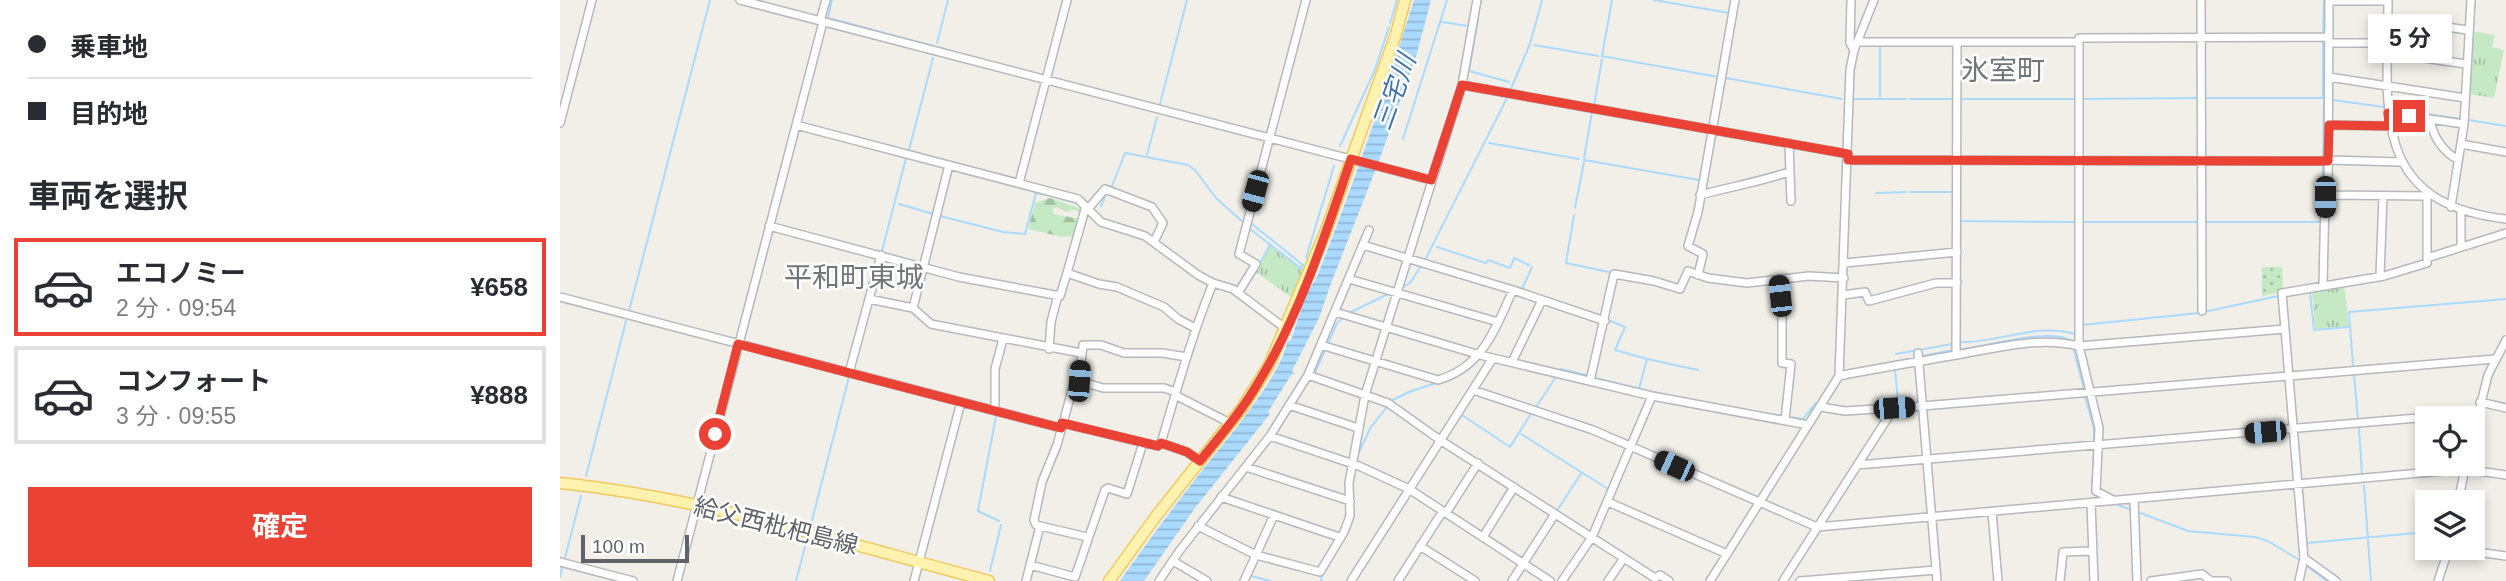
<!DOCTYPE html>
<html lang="ja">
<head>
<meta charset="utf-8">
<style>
	body { margin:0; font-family:Arial,"Noto Sans JP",sans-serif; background:#f2f2f3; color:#2b2b33; height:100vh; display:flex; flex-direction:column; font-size:26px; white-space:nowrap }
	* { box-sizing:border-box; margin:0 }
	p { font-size:23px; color:#7c7c81 }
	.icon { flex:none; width:38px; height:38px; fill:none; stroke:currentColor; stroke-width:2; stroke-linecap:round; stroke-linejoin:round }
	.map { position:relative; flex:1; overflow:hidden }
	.side { display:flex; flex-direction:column; background:#fff; width:560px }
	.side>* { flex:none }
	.top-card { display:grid; align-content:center; height:154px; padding:0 28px; background:#fff }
	.tools { position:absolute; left:1855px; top:406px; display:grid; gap:14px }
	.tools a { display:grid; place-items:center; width:70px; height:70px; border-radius:0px; background:#fff; box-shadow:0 4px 10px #0003; font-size:35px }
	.scale { position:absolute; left:21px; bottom:18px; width:108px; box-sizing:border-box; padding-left:7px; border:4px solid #5f6368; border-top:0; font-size:19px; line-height:24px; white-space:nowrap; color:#5f6368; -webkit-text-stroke:5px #fff; paint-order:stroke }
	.end { position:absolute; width:32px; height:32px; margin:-16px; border:9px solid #ea4335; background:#fff; box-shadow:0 0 0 4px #fff }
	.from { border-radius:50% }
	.bubble { position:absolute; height:49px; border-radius:0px; background:#fff; box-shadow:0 4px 10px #0003; font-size:23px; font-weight:700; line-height:49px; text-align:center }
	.car { position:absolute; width:21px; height:42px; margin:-21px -10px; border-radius:9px; box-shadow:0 0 5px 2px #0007; background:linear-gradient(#222 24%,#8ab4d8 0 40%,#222 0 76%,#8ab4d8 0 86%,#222 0) }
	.top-card b { display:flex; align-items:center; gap:24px; height:66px; font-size:26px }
	.top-card b+b { border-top:2px solid #e1e1e2 }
	.top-card i { width:18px; height:18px; background:#2b2b33 }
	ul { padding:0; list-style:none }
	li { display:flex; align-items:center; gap:21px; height:98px; margin:0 14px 10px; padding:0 14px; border:4px solid #e1e1e2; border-radius:0px }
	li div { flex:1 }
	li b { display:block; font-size:26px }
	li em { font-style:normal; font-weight:700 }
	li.on { border-color:#ea4335 }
	li>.icon { width:63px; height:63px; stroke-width:1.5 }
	h2 { padding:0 28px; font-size:32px; line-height:84px }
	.cta { display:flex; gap:14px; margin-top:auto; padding:14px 28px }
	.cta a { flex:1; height:80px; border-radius:0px; background:#ea4335; color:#fff; font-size:28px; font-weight:700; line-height:80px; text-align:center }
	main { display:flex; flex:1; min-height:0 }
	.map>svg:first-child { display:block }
	.grass { fill:url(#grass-dots) }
	.forest { fill:url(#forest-firs) }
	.park { fill:url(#park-tufts) }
	.water { fill:url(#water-rules) }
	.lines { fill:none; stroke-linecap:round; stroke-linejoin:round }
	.stream { stroke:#aadaff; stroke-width:2 }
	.minor-casing { stroke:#b5b8bc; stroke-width:10 }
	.major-casing { stroke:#f2c960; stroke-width:13 }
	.minor { stroke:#fff; stroke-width:7 }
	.major { stroke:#fff2af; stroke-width:10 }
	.route { stroke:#ea4335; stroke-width:9 }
	.labels { text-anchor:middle; stroke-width:5; stroke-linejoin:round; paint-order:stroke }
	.street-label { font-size:24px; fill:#5f6368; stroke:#fff }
	.water-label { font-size:26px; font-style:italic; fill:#4174aa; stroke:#fff }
	.quarter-label { font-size:28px; fill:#70757a; stroke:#fff }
</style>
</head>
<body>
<main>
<section class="side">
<div class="top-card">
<b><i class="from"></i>乗車地</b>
<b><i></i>目的地</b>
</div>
<h2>車両を選択</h2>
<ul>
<li class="on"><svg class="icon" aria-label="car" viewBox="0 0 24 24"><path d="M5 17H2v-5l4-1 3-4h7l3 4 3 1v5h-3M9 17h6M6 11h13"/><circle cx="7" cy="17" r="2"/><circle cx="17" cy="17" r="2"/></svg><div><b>エコノミー</b><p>2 分 · 09:54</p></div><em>¥658</em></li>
<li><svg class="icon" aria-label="car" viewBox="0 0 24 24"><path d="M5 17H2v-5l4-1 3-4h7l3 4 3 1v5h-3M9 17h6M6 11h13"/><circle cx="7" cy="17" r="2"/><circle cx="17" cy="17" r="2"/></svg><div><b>コンフォート</b><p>3 分 · 09:55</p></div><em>¥888</em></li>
</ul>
<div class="cta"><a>確定</a></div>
</section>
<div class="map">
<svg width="1946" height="581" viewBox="0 0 1946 581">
	<defs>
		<pattern id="grass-dots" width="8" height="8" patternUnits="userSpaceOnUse" patternTransform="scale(1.75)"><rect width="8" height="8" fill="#c5e8c5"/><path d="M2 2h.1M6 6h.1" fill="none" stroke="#a3c0a4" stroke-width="1.8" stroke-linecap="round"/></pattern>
		<pattern id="forest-firs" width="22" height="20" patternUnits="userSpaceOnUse" patternTransform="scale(1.75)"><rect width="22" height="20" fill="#c5e8c5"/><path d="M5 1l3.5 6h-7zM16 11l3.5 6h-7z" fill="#a3c0a4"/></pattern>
		<pattern id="park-tufts" width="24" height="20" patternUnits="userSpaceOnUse" patternTransform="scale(1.75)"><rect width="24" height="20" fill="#c5e8c5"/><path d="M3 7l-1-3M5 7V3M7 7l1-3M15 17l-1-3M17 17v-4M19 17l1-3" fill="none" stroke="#a3c0a4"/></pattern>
		<pattern id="water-rules" width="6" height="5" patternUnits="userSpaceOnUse" patternTransform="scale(1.75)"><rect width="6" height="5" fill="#aadaff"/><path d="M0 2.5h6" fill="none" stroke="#8eb4d2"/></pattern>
	</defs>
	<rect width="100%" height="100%" fill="#f1efe8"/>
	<path class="grass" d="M1702,267H1722L1723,292L1702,296Z"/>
	<path class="forest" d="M490,198L522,209L520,212L513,210L506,212L497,207L493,209L494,214L519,219L515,236L502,237L468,229L475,203Z"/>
	<path class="park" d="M1911,31L1935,35L1932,47L1944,50L1934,98L1909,94Z
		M710,246L743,271L732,298L696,272Z
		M1784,285L1789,326L1755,329L1752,291Z"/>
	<path class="water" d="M854,0H871L857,53L819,161L770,286L759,318L732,371L735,374L731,375L708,412L710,414L635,508L584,581H560C586,544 613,508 641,472C663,444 723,374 727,342L731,340L747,292L756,279L755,277H757C793,186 825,93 854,0Z"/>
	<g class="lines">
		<path class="stream" d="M272,0L268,18L373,46
			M1094,0L1169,13
			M918,14L921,0
			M918,19L909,71L949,82
			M882,22L908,26
			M830,23L837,0
			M1763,34L1764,0
			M377,43L388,0
			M974,45L1038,56
			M378,47L395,52
			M1042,56L1158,77
			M1042,56L1052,0
			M1166,78L1282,99
			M950,91L970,44L982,0
			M1646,98H1764
			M1763,98V41
			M1294,99H1346
			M1320,99V46
			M1350,99H1394
			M1400,99H1517
			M1523,99L1639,98
			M1773,100L1824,107
			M600,104L627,0
			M1034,106L1042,59
			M1833,109L1901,119
			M1908,120L1946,126
			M843,139L887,0
			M929,143L1019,159
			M780,146L814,72L829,27
			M349,150L373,58
			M587,155L597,117
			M1763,157L1764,100
			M1024,158L1032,112
			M1024,160L1139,180
			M552,186L565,153L628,165L635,170L656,198L684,223
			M1350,192H1394
			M1316,193L1346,192
			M491,196L515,203
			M1763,196V164
			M339,204L373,214
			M541,206L546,194
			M1015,208L1024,162
			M1014,215L1006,263L1049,272
			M380,216L443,232L465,234L476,193L483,194
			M1399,221L1515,222
			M1522,222H1638
			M1645,222H1762
			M692,224L743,265L740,268
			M690,229L743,270
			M877,247L926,263L928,260L950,268L954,258L969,265
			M322,251L346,158
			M746,258L774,166
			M865,260L948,96
			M700,263L710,245
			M843,287L850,283L861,266
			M962,289L972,267
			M1750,292L1754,330L1789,327
			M1726,296L1745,293
			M69,311L150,0
			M789,313L828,294
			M1048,320L1065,327L1055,350L1087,359L1079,389
			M1522,325L1639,313L1718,296
			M1399,342C1436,344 1476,322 1515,334L1516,332
			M768,344L777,323L783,318
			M1413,347C1435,344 1494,328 1511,341
			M1513,347L1524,389
			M1400,350L1409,348
			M1336,354L1392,344
			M1362,356L1394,350
			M1087,359L1138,370
			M1314,366L1355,358
			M1793,366L1789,312L1946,299
			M1001,369L1026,375
			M1335,369L1338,403
			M754,375L765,350
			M1794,375L1798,420
			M1035,378L1102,394
			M749,381H752
			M1525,397L1534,428V443
			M831,401L849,392L876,383
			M976,407L996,377
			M1188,410L1199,412
			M1204,413L1223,416
			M902,415L950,447L972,412
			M436,416L418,511L439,521
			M1229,417L1243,419L1256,403
			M1799,428L1802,475
			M961,434L1048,489
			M1534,449L1532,490L1538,498
			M799,452L811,427L827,407
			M26,476L66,321
			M1804,485L1811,581
			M1558,505L1572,510
			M998,509L1022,472
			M1578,512L1628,531L1695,537L1708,541L1741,561
			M251,524L289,377
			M818,531L824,523
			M1747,543L1867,532
			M5,558L21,496
			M1746,565L1767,581
			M430,571L441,525
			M691,576L710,581
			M0,577L2,568
			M236,581L246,543
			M761,581L762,576"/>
		<g class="minor-casing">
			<path id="minor" d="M180,0L871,180
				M1291,0L1290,43L1294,50
				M1641,0L1642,311
				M1769,0L1768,195L1866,196
				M1828,0C1828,107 1808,203 1946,219
				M1769,1H1828
				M1828,18L1907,30
				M260,21L266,0
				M1519,38L1769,37
				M1769,43H1828
				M1828,53L1906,64
				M1769,77L1905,98
				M902,85L1288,154
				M1828,113L1904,124
				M1870,119C1873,138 1883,151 1898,160
				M0,123L32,0
				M236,125L518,199L541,222L585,236L638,275L653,283L673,289L726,329
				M1769,125L1829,126
				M1229,143L1231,201
				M1901,144L1946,152
				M1288,160L1768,161
				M1768,160L1841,162
				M389,165L353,308L371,324L521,353
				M459,183L507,0
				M1140,195C1170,187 1199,182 1229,172
				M1891,207L1904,124L1911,0
				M528,209L545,189L592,207L603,223L594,242
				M1901,211V246
				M209,226L399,277L500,296L507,273L539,284L557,287L604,307L618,319L635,328
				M803,245L953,290L1045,321
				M1867,258L1946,233
				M1285,263L1397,252
				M507,273L526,206
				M1138,275L1143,254L1128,246L1138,212L1175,0
				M1820,276L1823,196
				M789,279L938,322
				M1219,279L1222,312V363L1231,364L1225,420
				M1763,286L1765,197L1768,195
				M678,293L696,264L679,254L746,0
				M1283,295L1305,292L1309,301L1376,283H1397
				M0,297L501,428
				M309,299L353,308
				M775,312L920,355L1092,396L1248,425
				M761,345L878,380C923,367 935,329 953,290
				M489,349L491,322L498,295
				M1358,353L1377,581
				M1396,355L1397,42
				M952,362L982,300
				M289,373L321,255
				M748,375L828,403L880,440L1095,578L1100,575L1109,581
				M1279,376C1318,368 1357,362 1396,355C1437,348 1478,336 1519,346V42H1297
				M519,381L543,388H604L616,392
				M1030,381L1054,274L1094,281L1120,289L1128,271L1148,278L1187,283L1249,276L1284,278
				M913,390L1033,430L1257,527L1905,469L1946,475
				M615,395L670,423
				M1920,402L1946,408
				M729,405L798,428
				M1261,407L1285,411L1362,406L1935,359
				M435,411V369L443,339
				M502,423L598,446L601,443C617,389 632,335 653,283
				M1913,435L1928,375L1946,340
				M710,436L799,466L849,489L990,581
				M601,443L627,452L640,461
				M1297,465L1918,413
				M686,467L790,501
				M661,497L779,537
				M1574,499L1577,581
				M1553,500L1536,491L1539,428L1519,346L1725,329
				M1048,502L1167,554
				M1898,502L1906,464
				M1531,503L1534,581
				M1432,512L1438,581
				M886,513L918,463
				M638,526L696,555L714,515
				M527,537L476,525L474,520L482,482L497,445L514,383L519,381L523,345H541L564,353H602L627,357
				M923,537L954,487
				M860,546L915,581
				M1889,548L1946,556
				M1744,558L1776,581
				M613,561L647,581
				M0,562L73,581
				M470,565L515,577L545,490L548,488L567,494L583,443
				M117,581L263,22
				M354,581L401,402
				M466,581L480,526
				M599,581L620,550L710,436L748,375L809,230
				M684,581L696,555L760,572L784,532L790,516L789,483L805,395L902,85L917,0
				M791,581L933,358
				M838,581L883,511
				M952,581L995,514
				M1002,581L1032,537L1092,396
				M1048,581L1064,558
				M1150,581L1279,376L1290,70L1294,50L1314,0
				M1223,581L1334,408
				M1240,581L1376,570
				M1500,581L1503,552L1532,551
				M1591,581L1642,574L1651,581H1667
				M1739,581L1744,558L1722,293L1824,276L1867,263V193
				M1878,581L1889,548"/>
		</g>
		<g class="major-casing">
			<path id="major" d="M0,483C146,498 288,544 429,581
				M549,581L597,515L682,408L709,365L765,233L836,34L845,0"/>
		</g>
		<use href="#minor" class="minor"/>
		<use href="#major" class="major"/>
	</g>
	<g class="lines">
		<path class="route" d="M155,434L178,344L501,428L502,423L598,446L601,443L627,452L640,461C660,436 682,411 698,383C739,317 766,233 791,159L871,180L902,85L1288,154V160L1768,161L1769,125L1829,126L1828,113L1849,116"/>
	</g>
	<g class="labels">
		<g class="street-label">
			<text transform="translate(216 526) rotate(14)" y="8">給父西枇杷島線</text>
		</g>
		<g class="water-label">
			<text transform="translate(834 92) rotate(-70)" y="9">三宅川</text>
		</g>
		<g class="quarter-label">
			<text x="1443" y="80">氷室町</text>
			<text x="294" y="287">平和町東城</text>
		</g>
	</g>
</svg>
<div class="tools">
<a><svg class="icon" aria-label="locate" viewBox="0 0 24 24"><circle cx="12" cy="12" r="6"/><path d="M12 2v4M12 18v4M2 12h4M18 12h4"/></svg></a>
<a><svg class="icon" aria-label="layers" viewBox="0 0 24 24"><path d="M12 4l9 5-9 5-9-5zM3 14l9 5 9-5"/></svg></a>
</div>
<div class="scale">100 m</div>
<i class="end from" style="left:155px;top:434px"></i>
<i class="end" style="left:1849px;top:116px"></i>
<div class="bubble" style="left:1808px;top:14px;width:84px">5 分</div>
<i class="car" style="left:695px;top:191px;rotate:195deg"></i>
<i class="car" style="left:1765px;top:197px;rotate:180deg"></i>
<i class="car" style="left:1220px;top:296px;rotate:354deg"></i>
<i class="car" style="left:519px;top:381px;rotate:4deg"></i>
<i class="car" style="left:1334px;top:408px;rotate:86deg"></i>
<i class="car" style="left:1705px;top:432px;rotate:265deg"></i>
<i class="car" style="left:1114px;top:466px;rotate:294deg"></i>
</div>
</main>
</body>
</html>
